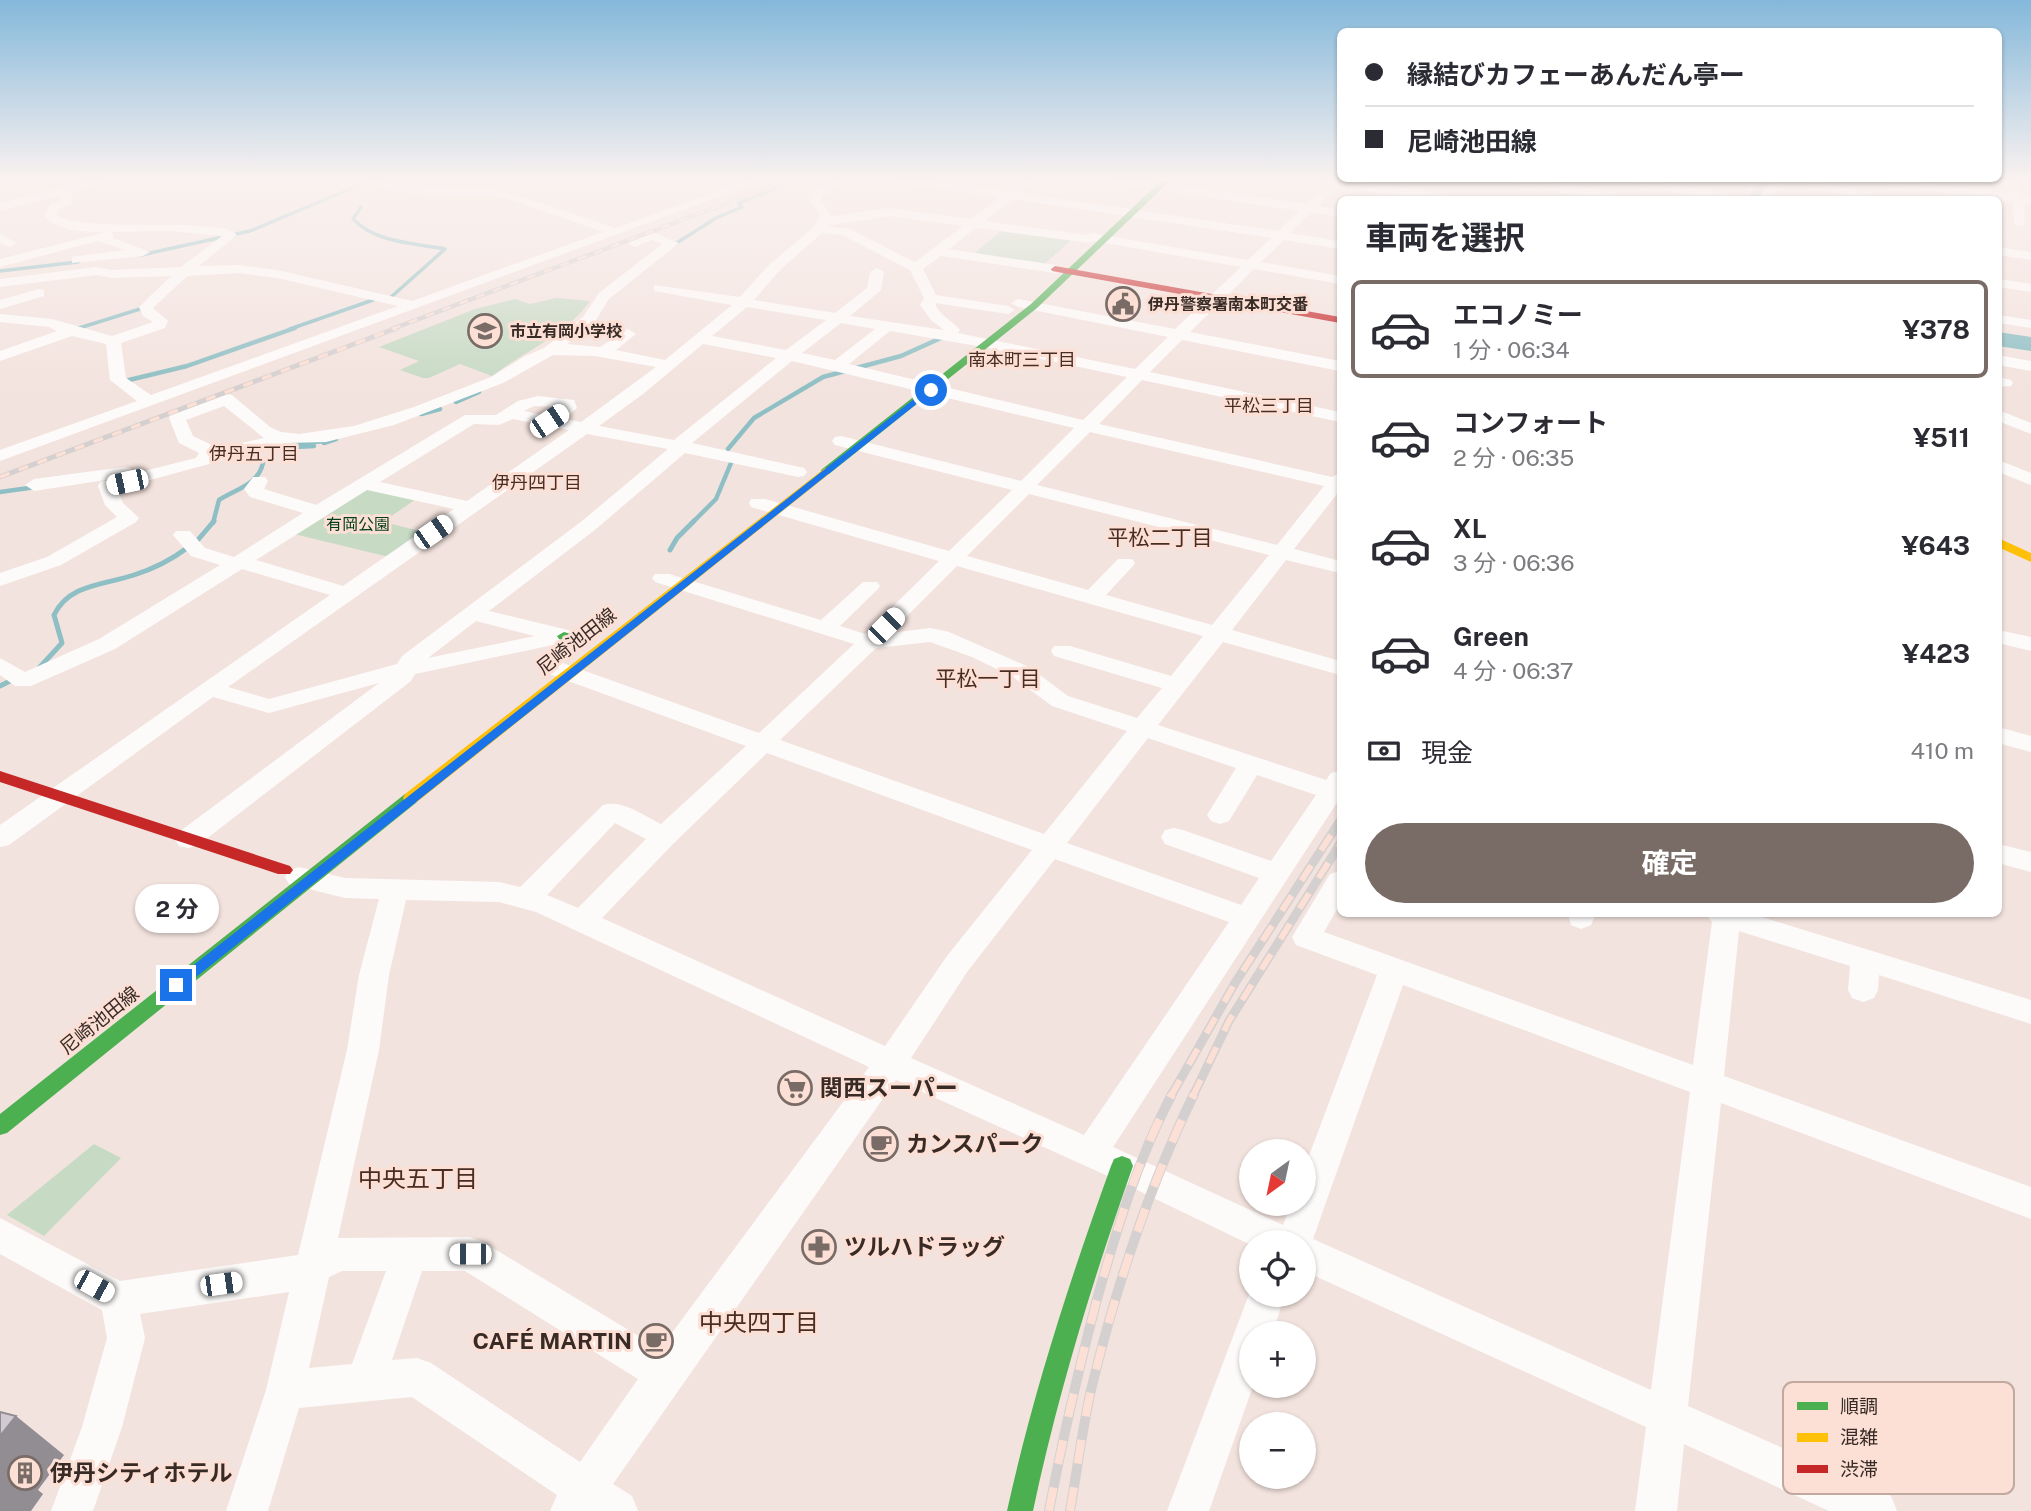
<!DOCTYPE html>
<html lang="ja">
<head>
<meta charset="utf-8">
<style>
	body { margin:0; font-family:"Public Sans","Noto Sans JP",sans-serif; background:#f2f2f3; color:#2b2b33; height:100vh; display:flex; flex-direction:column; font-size:26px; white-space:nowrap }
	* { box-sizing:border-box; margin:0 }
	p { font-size:23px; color:#7c7c81 }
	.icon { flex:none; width:38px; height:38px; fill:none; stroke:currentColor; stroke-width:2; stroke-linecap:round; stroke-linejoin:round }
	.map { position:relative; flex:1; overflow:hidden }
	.panel { position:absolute; left:1337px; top:196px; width:665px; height:721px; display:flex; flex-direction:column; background:#fff; border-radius:10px; box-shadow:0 2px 5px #0004 }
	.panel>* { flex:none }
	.banner { position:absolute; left:1337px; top:28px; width:665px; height:154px; border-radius:10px; box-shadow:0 2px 5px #0004; display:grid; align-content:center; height:154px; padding:0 28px; background:#fff }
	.needle { width:46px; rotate:213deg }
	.controls { position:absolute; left:1239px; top:1139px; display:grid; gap:14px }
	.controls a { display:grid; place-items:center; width:77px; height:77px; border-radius:50%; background:#fff; box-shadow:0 2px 5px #0004; font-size:35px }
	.end { position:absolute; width:32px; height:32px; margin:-16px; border:9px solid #1a73e8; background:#fff; box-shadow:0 0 0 4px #fff }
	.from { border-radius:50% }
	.bubble { position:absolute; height:49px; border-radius:24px; background:#fff; box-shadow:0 2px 5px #0004; font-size:23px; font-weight:700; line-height:49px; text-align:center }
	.car { position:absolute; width:21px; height:42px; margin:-21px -10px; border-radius:9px; box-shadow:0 0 5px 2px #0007; background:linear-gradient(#fff 24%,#345 0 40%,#fff 0 76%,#345 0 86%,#fff 0) }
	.banner b { display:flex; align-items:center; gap:24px; height:66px; font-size:26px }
	.banner b+b { border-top:2px solid #e1e1e2 }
	.banner i { width:18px; height:18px; background:#2b2b33 }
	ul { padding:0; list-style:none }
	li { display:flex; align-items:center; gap:21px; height:98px; margin:0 14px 10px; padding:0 14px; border:4px solid transparent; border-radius:10px }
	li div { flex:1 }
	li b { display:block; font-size:26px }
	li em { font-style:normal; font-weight:700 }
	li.active { border-color:#796b66 }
	li>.icon { width:63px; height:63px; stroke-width:1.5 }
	h2 { padding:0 28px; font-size:32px; line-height:84px }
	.pay { display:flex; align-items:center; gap:18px; height:77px; padding:0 28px; font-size:26px }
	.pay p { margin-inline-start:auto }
	.cta { display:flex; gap:14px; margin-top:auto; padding:14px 28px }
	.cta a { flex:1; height:80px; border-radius:42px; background:#796b66; color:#fff; font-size:28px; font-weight:700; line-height:80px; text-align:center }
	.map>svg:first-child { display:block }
	.green { fill:#c6dac4 }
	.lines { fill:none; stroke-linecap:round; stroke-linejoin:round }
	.stream-far2 { stroke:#8ebfc4; stroke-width:3.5 }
	.stream-far1 { stroke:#8ebfc4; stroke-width:4.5 }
	.stream { stroke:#8ebfc4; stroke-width:5 }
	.river { fill:#8ebfc4; fill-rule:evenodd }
	.street { fill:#fdfbfa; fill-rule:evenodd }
	.fast { fill:#4caf50; fill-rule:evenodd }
	.slow { fill:#ffc107; fill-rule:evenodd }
	.jam { fill:#c62828; fill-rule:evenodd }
	.rail-far3-casing { stroke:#d4d0cf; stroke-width:4.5 }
	.rail-far2-casing { stroke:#d4d0cf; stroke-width:5 }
	.rail-far1-casing { stroke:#d4d0cf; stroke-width:9 }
	.rail-casing { stroke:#d4d0cf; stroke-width:10 }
	.rail-far3 { stroke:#fcdfd5; stroke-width:2.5; stroke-dasharray:9; stroke-linecap:butt }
	.rail-far2 { stroke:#fcdfd5; stroke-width:3.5; stroke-dasharray:10; stroke-linecap:butt }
	.rail-far1 { stroke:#fcdfd5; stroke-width:6; stroke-dasharray:18; stroke-linecap:butt }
	.rail { stroke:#fcdfd5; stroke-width:8; stroke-dasharray:24; stroke-linecap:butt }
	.shaded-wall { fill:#928d93 }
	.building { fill:#d1cad2; stroke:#928d93; stroke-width:2 }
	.route { fill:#1a73e8 }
	.labels { text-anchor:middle; stroke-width:6; stroke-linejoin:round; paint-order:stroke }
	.far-poi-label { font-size:16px; font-weight:bold; fill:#382b26; stroke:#fcdfd5; text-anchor:start }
	.far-park-label { font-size:16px; fill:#003e1b; stroke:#fcdfd5 }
	.far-neighbourhood-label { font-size:18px; fill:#482d23; stroke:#fcdfd5 }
	.street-label { font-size:19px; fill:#382b26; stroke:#fcdfd5 }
	.neighbourhood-label { font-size:21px; fill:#482d23; stroke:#fcdfd5 }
	.near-poi-label { font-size:23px; font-weight:bold; fill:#382b26; stroke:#fcdfd5; text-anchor:start }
	.near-neighbourhood-label { font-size:24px; fill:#482d23; stroke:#fcdfd5 }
	.key { fill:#fcdfd5; stroke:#c1a9a0; stroke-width:2 }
	.key-label { font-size:19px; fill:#382b26 }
</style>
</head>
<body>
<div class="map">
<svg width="2031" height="1511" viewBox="0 0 2031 1511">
	<rect width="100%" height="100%" fill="#f3e3de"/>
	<path class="green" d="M1005,228L1074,238L1043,265L972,255Z
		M556,298L590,301C564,337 526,350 492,376L460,364L429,378H423L400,370L419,361L379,347L475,309L515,299L530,304Z
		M371,489L416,499L383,522L424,532L389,557L294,534L363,490Z
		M94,1144L121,1158L44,1236L7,1215Z"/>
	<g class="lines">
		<path class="stream-far2" d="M361,207L353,219C376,243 414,243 445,249L390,298
			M672,246L716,218L742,207L739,203L802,178
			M141,255L250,231L350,189L368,178
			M0,271L78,262
			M76,329L140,309
			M290,329L373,300"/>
		<path class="stream-far1" d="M76,329L81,328
			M129,380L187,366L295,328
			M456,402L479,392
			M421,414L440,409
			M324,443L336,439
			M274,445L326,441
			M295,447L314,446
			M728,449L754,418L823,377L901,356L941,338
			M0,492L36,487
			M213,523L219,500C236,489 258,485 263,463
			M692,523L716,499L731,463"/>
		<path class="stream" d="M197,541L214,521
			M670,550L677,538L694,521
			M39,668L62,643L54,615C69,584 104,585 134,575C153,569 171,560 187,548
			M0,686L10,681"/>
		<path class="river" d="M1760,178H1777L1765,200H1747Z
			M1998,332L2031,337V351L1998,346Z"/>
		<path class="street" d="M97,178H118L72,192V203L60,209L57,215C75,229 172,223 202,226C214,227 228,226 237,235L199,266L239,265L277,270L412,301L603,232L502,197L396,192L354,178H373L402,185L503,190L616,228L752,178H770L0,461V450L137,401L110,380L106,344L72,336L0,361V351L57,331L49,327L0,322V314L52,319L112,336L153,322L143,316L139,307L171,276L110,278L97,275L0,287V279L97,267L110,270L181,267L222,236L168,231L110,232L114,235L113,238L150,252L143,256L72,263V257L77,256L125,250L98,241L0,267V259L106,232C85,232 59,232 44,216L51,204L60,201V195L0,211V203ZM239,273L277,278L398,306L151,395L126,378L121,343L165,328L168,321L153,308L187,276Z
			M838,178H854L823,195L821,200L831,216L889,208L971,219L1000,197L899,183L893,180L912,178L1008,191L1025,178H1039L1021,193L1278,231L1299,211L1102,181L1096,178H1128L1306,204L1327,184L1302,178H1345L1457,197L1459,200H1426L1338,186L1318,206L1340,209V217L1311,212L1290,233L1340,241V249L1284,240L1261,262L1340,276V284L1254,269L1190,332L1340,361V371L1182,340L1150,372L1340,412V422L1142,380L1099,424L1332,477L1340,473V490L1294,549L1340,561V573L1286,560L1232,630L1340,661V675L1223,642L1158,725L1326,780L1331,773L1340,771V798L1113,1147L1283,1225L1291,1204H1304V1169L1377,975L1296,945L1292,937L1330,874L1340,871V904L1324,932L1693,1065L1712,922L1706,914H1752L2031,1000V1024L1879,975L1878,990L1874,998L1863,1002L1852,998L1848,990L1850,966L1739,931L1724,1076L2031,1187V1219L1721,1103L1688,1406L1891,1496L1897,1511H1829L1684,1444L1677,1511H1635L1646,1427L1304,1271V1242H1251V1245L1110,1177L896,1080L613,1484L632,1496L638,1511H550L557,1495L412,1397L299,1408L268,1511H226L266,1390L289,1292L140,1314L145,1338L122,1427L93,1511H51L82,1427L107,1338L102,1310L0,1254V1218L120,1281L298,1255L347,1050L359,975L379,899L345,898L289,884L285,877L289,870L299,867L345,878L499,882L520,887L603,805C622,799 644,816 661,824L746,746L541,671L538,666L541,661H557L759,733L854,644L655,582L652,578L655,574H669L821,620L863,582H877L880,586L877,590L840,626L865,634L939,561L751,507L749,503L751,499H765L949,551L1012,490L835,445L832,441L835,437L841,436L1021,481L1074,428L792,361L692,443L804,468L807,472L804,476L798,477L685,453L596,529L489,611L572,631L575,636L572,641L415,674L411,681L197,846L188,848L179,846L175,839L179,832L379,683L269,713L213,697L9,845L0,847V825L330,595L242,569L115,649L31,686H15L0,675V658L25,672L99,639L220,565L191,556L173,535L176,531H190L205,548L234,557L303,513L250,497L244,489L253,477H265L268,481L264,489L316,505L465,415H496L518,401L538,396L574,400L577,408L564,419L581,422L656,367L595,356L553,355L503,383L394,425L326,442L286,443L117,489L123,503L139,518L136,522L61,565L0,586V573L47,557L117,517L105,505L98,486L100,482L112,479L34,491L25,485L34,479L124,467L130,468L132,474L196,458L199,453L179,443L169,418L171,414L226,394L232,395L270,427L281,432L299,434L354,426L414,407L491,377L525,356L544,348L583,317L599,293L662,244L652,240L635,247L628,243L652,232L679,243L609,299L594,323L567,344L600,347L628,329L636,334L616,350L665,360L732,305L654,291V285L740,297L770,264L814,227L820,214L809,200L814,190ZM1013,199L1271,238L1248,260L1092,233L1087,235L985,221ZM889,216L963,226L915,262L850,229L827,226ZM976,228L1089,243L1094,241L1241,267L1175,329L1018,299L1011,303L1018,307L1168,337L1135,369L958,333L960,330C952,320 938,315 935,303L1008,314L1015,310L1008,306L936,295L923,269L941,256L1055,273L1062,269L1055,265L949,249ZM822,233L842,235L910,270L924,298L920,305L931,320L944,330L850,316L881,290L884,272L877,268L870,272L867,288L835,313L754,300L780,270ZM747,307L826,320L786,350L712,336ZM841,323L875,329L835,360L802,353ZM890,331L989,348L1127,377L1083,420L849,364ZM703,344L776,358L674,440L599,426L643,394ZM224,406L264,438L218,448L193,436L186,420ZM534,406L559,407L546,416L524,411ZM513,419L569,430L467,501L380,482L474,424L499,425ZM1090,432L1324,486L1277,545L1037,485ZM587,434L668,449L582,521L402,656L397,664L269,699L228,687ZM367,490L454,509L343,586L256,560ZM1029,494L1269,555L1212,625L1106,595L1132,567L1135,563L1132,559H1118L1088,590L967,556ZM957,566L1203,636L1171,676L1070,646H1054L1051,651L1054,656L1162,688L1137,718L1068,696L1029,667L949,632L930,628L890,633ZM476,621L535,636L428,658ZM930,642L972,657L1013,677L1052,706L1127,731L1044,834L780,740L876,648ZM1148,738L1236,768L1207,815L1211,821L1220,824L1229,821L1257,775L1316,795L1271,861L1183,830L1174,828L1165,830L1161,837L1165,844L1259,878L1241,905L1067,843ZM767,753L1032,850L947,956L885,1046L602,918L673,844ZM615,823L646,839L578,908L547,895ZM1055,859L1229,922L1084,1135L911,1058L967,972ZM406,900L499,902L536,912L869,1067L660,1349L483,1242L470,1237L338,1238L379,1050L389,975ZM1403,985L1690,1092L1651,1390L1313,1239ZM342,1271H386L352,1364L309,1368L329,1277ZM422,1271H465L638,1379L580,1462L431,1363L417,1358L392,1360Z
			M1493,178C1523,178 1596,184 1621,200H1598Z
			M1610,178H1637L1726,194L1732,198L1714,200Z
			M1771,178H1782L1770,200H1758Z
			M1792,178H1812L1883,200H1862Z
			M2000,178H2012L2023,196L2031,197V205L2025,204L2024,226H2016L2014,223L2013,202L1894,185L1888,182L1894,179L2010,194Z
			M0,234L17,243L10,247L0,243Z
			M1998,247L2031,252V260L1998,255Z
			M1998,279L2031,284V292L1998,287Z
			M39,289L44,290V296L0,309V300Z
			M1998,315L2031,320V328L1998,323Z
			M1998,355L2031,361V371L1998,365Z
			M1998,377L2011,380L2013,383L2011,386L1998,387Z
			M1998,410L2031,423V434L1998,421Z
			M1998,460L2031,473V485L1998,472Z
			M1998,630L2031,637V651L1998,643Z
			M1998,727L2031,736V752L1998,743Z
			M1998,844L2031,852V872L1998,863Z
			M1568,914H1596L1591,925L1581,929L1571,925Z
			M1251,1289V1295H1285L1272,1334H1251L1253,1386L1209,1511H1167Z"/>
		<path class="fast" d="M1164,178H1173L1037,308L829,474H821V470L1031,304Z
			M564,632L586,638L588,641L581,645L559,639L557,636Z
			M411,792L417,794L419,798L417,802L7,1133L0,1135V1114L405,794Z
			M1122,1156L1130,1159L1133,1166C1093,1279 1058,1393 1033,1511H1007C1033,1393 1070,1279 1111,1166L1114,1159Z"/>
		<path class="slow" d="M825,468L829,470V474L417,802H405L403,798L405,794Z
			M1998,538L2031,553V562L1998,547Z"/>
		<path class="jam" d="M1055,266L1340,317V323L1052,271L1051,269Z
			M0,771L290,866L293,870L290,874H278L0,782Z"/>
		<g class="rail-far3-casing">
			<path id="rail-far3" d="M1738,200L1752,178
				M392,329L794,178"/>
		</g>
		<g class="rail-far2-casing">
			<path id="rail-far2" d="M0,477L397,328"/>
		</g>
		<g class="rail-far1-casing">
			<path id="rail-far1" d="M1171,1096L1235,983L1340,821
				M1193,1096L1229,1021L1340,844"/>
		</g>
		<g class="rail-casing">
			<path id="rail" d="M1049,1511C1062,1441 1078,1372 1096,1303C1116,1231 1137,1161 1172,1094
				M1070,1511C1077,1471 1082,1430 1091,1390C1115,1290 1149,1187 1194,1094"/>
		</g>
		<use href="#rail-far3" class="rail-far3"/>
		<use href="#rail-far2" class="rail-far2"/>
		<use href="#rail-far1" class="rail-far1"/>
		<use href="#rail" class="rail"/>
	</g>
	<path class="shaded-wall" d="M16,1416L64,1455L38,1490L43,1494L31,1511H0V1436Z"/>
	<path class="building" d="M0,1412L16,1416L0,1436Z"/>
	<linearGradient id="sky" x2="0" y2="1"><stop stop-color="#84b8da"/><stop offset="0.46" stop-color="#faf2f0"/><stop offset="1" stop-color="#faf2f0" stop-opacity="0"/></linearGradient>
	<rect width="2031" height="390" fill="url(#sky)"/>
	<path class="route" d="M928,388L934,390L181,989H172V982Z"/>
	<defs>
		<g id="civic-ring" transform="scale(1.75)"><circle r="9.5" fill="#fcdfd5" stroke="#796b66" stroke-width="1.5"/><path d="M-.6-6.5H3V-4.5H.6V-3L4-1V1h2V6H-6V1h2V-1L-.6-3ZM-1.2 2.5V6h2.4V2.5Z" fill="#796b66"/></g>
		<g id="school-ring" transform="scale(1.75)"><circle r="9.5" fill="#fcdfd5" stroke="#796b66" stroke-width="1.5"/><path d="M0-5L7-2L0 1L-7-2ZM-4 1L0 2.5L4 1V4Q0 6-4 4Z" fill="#796b66"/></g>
		<g id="supermarket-ring" transform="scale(1.75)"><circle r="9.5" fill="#fcdfd5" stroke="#796b66" stroke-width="1.5"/><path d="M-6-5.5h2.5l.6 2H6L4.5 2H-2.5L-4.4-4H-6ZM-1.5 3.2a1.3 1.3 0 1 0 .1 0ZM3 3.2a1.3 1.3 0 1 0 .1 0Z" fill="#796b66"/></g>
		<g id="cafe-ring" transform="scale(1.75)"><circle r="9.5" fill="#fcdfd5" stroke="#796b66" stroke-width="1.5"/><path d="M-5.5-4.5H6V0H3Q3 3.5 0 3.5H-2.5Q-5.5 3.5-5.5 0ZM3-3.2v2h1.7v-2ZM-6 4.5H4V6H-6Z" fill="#796b66"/></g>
		<g id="pharmacy-ring" transform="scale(1.75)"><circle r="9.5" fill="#fcdfd5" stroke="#796b66" stroke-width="1.5"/><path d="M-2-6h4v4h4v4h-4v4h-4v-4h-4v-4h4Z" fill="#796b66"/></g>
		<g id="building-ring" transform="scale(1.75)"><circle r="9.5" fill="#fcdfd5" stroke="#796b66" stroke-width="1.5"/><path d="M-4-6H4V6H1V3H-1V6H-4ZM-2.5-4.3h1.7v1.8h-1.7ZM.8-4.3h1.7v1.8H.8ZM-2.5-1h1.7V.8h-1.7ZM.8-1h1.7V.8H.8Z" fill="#796b66"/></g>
	</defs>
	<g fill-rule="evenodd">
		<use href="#civic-ring" x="1123" y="304"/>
		<use href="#school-ring" x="485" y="331"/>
		<use href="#supermarket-ring" x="795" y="1088"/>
		<use href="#cafe-ring" x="881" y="1144"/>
		<use href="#pharmacy-ring" x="819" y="1247"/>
		<use href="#cafe-ring" x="656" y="1341"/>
		<use href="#building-ring" x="25" y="1473"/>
	</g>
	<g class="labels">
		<g class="far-poi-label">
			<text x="1148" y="310">伊丹警察署南本町交番</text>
			<text x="510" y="337">市立有岡小学校</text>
		</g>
		<g class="far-park-label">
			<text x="358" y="530">有岡公園</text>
		</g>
		<g class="far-neighbourhood-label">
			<text x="1022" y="366">南本町三丁目</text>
			<text x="1269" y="412">平松三丁目</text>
			<text x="254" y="460">伊丹五丁目</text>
			<text x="537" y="489">伊丹四丁目</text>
		</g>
		<g class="street-label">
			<text transform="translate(576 641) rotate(-38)" y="7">尼崎池田線</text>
			<text transform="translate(99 1020) rotate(-39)" y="7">尼崎池田線</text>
		</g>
		<g class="neighbourhood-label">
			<text x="1160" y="545">平松二丁目</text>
			<text x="988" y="686">平松一丁目</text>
		</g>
		<g class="near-poi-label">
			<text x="820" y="1096">関西スーパー</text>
			<text x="906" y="1152">カンスパーク</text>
			<text x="844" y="1255">ツルハドラッグ</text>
			<text x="632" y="1349" text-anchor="end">CAFÉ MARTIN</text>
			<text x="50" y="1481">伊丹シティホテル</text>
		</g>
		<g class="near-neighbourhood-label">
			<text x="418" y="1187">中央五丁目</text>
			<text x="759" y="1331">中央四丁目</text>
		</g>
	</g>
	<rect x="1783" y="1382" width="231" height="112" rx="10" class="key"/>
	<rect x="1797" y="1402" width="31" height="8" fill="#4caf50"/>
	<rect x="1797" y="1433" width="31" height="9" fill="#ffc107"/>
	<rect x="1797" y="1465" width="31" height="8" fill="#c62828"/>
	<g class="key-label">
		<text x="1840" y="1413">順調</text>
		<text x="1840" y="1444">混雑</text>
		<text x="1840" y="1476">渋滞</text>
	</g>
</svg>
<div class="controls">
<a><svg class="needle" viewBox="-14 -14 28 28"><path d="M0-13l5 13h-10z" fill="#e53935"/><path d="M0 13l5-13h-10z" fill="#7c7c81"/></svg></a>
<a><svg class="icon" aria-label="locate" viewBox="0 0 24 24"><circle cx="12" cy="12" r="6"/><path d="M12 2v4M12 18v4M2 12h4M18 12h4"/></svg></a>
<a>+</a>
<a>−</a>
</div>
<i class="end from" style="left:931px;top:390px"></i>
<i class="end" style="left:176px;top:985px"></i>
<div class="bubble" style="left:135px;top:884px;width:84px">2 分</div>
<i class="car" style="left:549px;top:421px;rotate:56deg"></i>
<i class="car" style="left:127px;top:482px;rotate:258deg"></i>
<i class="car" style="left:433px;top:532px;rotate:55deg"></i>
<i class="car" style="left:886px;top:626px;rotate:45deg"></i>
<i class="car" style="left:470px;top:1254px;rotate:270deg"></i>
<i class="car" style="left:221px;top:1284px;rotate:82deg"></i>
<i class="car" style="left:94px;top:1286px;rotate:119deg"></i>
<div class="banner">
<b><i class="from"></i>縁結びカフェーあんだん亭ー</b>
<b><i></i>尼崎池田線</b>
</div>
<section class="panel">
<h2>車両を選択</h2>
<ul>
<li class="active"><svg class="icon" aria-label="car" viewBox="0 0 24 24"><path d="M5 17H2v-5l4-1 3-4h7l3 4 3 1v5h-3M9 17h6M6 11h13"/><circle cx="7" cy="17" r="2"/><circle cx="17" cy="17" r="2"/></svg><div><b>エコノミー</b><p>1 分 · 06:34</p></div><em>¥378</em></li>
<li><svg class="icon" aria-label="car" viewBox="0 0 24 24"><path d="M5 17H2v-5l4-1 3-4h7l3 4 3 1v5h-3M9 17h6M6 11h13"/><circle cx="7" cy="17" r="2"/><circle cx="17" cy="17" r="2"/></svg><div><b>コンフォート</b><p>2 分 · 06:35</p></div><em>¥511</em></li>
<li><svg class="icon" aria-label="car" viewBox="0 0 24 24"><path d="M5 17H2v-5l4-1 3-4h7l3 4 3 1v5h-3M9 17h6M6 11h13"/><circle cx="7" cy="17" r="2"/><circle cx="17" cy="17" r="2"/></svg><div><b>XL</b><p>3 分 · 06:36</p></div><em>¥643</em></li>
<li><svg class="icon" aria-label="car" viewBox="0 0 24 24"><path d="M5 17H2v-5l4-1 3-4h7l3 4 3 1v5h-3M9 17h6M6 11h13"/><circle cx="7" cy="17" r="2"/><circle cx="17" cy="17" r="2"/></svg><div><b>Green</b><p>4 分 · 06:37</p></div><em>¥423</em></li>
</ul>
<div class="pay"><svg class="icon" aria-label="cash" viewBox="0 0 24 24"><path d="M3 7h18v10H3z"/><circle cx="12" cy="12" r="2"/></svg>現金<p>410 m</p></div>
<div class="cta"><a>確定</a></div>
</section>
</div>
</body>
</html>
